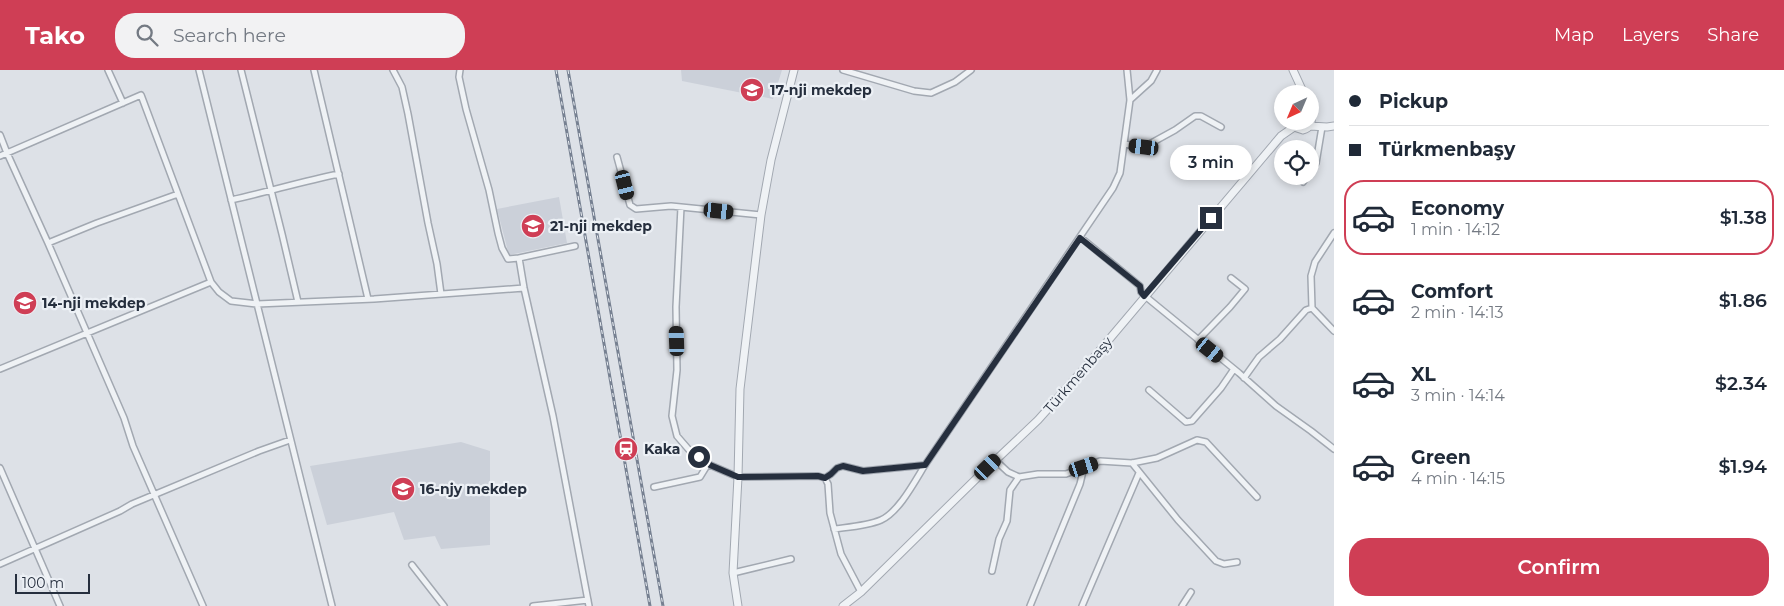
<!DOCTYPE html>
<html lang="en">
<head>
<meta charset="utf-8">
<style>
	body { margin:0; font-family:Montserrat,sans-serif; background:#f2f2f3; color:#1f2937; height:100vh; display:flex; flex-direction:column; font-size:19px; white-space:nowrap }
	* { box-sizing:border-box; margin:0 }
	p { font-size:16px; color:#747a83 }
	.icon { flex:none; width:28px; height:28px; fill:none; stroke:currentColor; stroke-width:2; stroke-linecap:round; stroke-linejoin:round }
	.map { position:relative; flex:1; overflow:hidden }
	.panel { display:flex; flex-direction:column; background:#fff; width:450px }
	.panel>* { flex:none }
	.top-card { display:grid; align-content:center; height:110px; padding:0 15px; background:#fff }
	.needle { width:32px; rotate:224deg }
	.fabs { position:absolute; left:1274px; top:15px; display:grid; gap:10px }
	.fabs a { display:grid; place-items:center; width:45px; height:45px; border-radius:50%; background:#fff; box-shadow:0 2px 8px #0003; font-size:25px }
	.scale { position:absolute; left:15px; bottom:12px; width:75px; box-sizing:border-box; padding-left:5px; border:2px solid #262f3e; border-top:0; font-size:14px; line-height:18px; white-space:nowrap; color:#262f3e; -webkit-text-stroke:4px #ecf0f5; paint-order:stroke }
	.end { position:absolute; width:22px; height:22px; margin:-11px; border:6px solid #262f3e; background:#fff; box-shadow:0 0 0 2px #fff }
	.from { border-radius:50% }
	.bubble { position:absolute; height:35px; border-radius:18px; background:#fff; box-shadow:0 2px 8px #0003; font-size:16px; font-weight:600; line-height:35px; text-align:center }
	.car { position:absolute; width:15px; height:30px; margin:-15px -8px; border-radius:6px; box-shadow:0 0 4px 1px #0007; background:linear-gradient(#222 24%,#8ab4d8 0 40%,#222 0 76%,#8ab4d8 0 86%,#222 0) }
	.top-card b { display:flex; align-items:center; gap:18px; height:48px; font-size:19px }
	.top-card b+b { border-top:1px solid #e0e1e3 }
	.top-card i { width:12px; height:12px; background:#1f2937 }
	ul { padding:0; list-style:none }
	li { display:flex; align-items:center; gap:15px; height:75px; margin:0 10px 8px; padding:0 5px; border:2px solid transparent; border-radius:20px }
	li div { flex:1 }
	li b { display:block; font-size:19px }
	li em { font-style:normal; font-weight:600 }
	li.active { border-color:#cf3e55 }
	li>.icon { width:45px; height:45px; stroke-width:1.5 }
	.button { display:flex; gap:10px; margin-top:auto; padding:10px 15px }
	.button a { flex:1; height:58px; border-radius:20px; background:#cf3e55; color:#fff; font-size:20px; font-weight:600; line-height:58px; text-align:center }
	header { display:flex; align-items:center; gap:30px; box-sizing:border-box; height:70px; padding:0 25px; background:#cf3e55; color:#fff }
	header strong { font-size:24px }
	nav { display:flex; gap:28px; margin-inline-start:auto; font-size:18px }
	.search { width:350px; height:45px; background:#f2f2f3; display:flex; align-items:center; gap:12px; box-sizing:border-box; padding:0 18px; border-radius:20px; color:#747a83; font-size:19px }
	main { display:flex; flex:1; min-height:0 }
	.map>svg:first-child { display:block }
	.built { fill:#cbd0d9 }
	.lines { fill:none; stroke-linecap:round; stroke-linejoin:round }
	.minor-casing { stroke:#a2a8b1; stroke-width:8 }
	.tertiary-casing { stroke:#a2a8b1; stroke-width:9 }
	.minor { stroke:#eff2f5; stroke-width:5 }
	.tertiary { stroke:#eff2f5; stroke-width:7 }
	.rail-casing { stroke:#768091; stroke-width:3 }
	.rail { stroke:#ecf0f5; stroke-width:1; stroke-dasharray:4; stroke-linecap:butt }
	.route { stroke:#262f3e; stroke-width:6 }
	.labels { text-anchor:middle; stroke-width:4.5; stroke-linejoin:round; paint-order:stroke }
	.poi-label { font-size:14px; font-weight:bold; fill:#262f3e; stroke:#ecf0f5; text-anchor:start }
	.street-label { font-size:14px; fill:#262f3e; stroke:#ecf0f5 }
</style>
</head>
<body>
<header>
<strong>Tako</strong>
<div class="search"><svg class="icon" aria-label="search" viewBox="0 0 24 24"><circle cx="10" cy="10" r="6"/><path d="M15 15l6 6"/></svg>Search here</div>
<nav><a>Map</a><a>Layers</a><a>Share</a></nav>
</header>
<main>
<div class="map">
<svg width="1334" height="536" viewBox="0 0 1334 536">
	<rect width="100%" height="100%" fill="#dde1e7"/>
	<path class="built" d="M681,0H782L773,29L682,11Z
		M559,127L567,173L509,185L497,139Z
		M461,372L490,381V475L441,479L435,466L404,470L394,442L327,455L310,396Z"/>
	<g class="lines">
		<g class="minor-casing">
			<path id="minor" d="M108,0L123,33
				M199,0L332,536
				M241,0L282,164L298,232
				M314,0L368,229
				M393,0L402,17L408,44L428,153L437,194L441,224
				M460,0L459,7L466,39L489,120L498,163L502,178L508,189L519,188
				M843,0L914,21L931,23L955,12L971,0
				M1130,30L1151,11L1157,0
				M0,65L7,83L48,173L124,348L133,376L203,536
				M1124,74L1144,77L1175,60L1195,46H1201L1221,57
				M0,86L141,25L211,212L219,222L231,231L257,234L374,229L524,218
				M617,87L630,135L636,139L671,136L761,145
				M1310,102L1316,93L1322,57
				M1303,112L1307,106
				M231,130C268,122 303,111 339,104
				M681,137L676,237L677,300L672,346L677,366L690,381L710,395L738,407L818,406L825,408L828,414L830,443L841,484L861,522
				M1080,167L1140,216L1141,222L1145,226L1239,303L1276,336L1311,361L1334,379
				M48,173L97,153L178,124
				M575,176L519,188L524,218L553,346L589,536
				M1312,238L1311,206L1315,192L1334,163
				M1198,270L1230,237L1245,219L1231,208
				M0,299L211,212
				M1244,308L1259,287L1280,269L1306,240L1312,238L1334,261
				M1149,320L1186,352L1192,351L1221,318L1234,299
				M995,390L1008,402L1019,407L1038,404H1066L1100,391L1132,393L1157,388L1197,370L1206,372L1257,427
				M1132,393L1178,450L1216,491L1224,494L1237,492
				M0,398L60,536
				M825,408L831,404L837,398L843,396L863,401L925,395
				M654,417L700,407L708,394
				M834,459C849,457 867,456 881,450C899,442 915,411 925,395L1113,118L1120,103L1130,30L1127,0
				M0,494L120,441L132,434L259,381L290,370
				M412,495L444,536
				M992,501L999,469L1007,451L1010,420L1019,407
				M733,503L791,489
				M533,536L588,530
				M1030,536L1080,414L1084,397
				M1082,536L1139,403
				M1182,536L1191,522"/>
		</g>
		<g class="tertiary-casing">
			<path id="tertiary" d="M1293,0L1304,24
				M1292,51L1294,57L1303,60C1310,58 1313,53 1310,46
				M1310,56L1327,57L1334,56
				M738,536L733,503L738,407L740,319L761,145L771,90L794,0
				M843,536L861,522L981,404L1038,350L1090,292L1281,66L1294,57"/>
		</g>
		<use href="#minor" class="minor"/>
		<use href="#tertiary" class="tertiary"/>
		<g class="rail-casing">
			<path id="rail" d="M556,0L650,536
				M568,0L663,536"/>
		</g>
		<use href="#rail" class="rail"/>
	</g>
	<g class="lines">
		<path class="route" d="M699,387L710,395L738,407L818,406L825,408L831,404L837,398L843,396L863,401L925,395L1080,168L1140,216L1141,222L1144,226L1211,148"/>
	</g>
	<defs>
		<g id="school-disc" transform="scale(1.25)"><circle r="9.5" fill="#cf3e55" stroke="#ecf0f5"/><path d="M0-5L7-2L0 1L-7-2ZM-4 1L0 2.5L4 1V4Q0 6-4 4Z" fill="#fff"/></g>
		<g id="station-disc" transform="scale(1.25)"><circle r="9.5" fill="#cf3e55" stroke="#ecf0f5"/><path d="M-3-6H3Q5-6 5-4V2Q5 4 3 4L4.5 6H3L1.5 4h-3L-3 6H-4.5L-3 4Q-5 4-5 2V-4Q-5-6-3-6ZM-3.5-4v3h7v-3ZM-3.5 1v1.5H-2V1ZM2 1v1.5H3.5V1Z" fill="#fff"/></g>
	</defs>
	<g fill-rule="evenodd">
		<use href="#school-disc" x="752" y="20"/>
		<use href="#school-disc" x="533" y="156"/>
		<use href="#school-disc" x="25" y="233"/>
		<use href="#station-disc" x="626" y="379"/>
		<use href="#school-disc" x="403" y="419"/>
	</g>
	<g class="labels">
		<g class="poi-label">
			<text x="770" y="25">17-nji mekdep</text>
			<text x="550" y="161">21-nji mekdep</text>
			<text x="42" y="238">14-nji mekdep</text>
			<text x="644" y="384">Kaka</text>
			<text x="420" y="424">16-njy mekdep</text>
		</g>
		<g class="street-label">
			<text transform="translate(1078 305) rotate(-49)" y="5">Türkmenbaşy</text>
		</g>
	</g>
</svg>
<div class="fabs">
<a><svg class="needle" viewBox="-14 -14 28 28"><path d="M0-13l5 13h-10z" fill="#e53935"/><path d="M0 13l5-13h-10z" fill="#747a83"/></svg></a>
<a><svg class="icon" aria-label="locate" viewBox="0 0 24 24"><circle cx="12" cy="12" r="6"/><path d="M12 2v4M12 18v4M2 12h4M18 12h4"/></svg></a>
</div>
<div class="scale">100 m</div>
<i class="end from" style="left:699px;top:387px"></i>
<i class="end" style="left:1211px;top:148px"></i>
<div class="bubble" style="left:1170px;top:75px;width:82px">3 min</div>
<i class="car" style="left:1144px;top:77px;rotate:277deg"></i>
<i class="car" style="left:625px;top:115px;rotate:166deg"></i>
<i class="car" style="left:719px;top:141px;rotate:96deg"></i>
<i class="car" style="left:677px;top:271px;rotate:358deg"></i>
<i class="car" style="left:1210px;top:280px;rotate:129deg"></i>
<i class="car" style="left:988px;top:397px;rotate:46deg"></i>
<i class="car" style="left:1084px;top:397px;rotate:72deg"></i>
</div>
<section class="panel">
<div class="top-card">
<b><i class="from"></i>Pickup</b>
<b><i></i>Türkmenbaşy</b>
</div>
<ul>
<li class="active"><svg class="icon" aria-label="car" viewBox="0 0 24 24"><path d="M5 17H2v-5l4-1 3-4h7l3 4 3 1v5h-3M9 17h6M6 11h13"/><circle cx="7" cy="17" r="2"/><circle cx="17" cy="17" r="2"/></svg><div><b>Economy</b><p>1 min · 14:12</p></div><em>$1.38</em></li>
<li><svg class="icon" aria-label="car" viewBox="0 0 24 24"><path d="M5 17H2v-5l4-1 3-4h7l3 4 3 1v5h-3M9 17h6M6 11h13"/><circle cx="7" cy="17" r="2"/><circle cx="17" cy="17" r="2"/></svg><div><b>Comfort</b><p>2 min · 14:13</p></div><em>$1.86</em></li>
<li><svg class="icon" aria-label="car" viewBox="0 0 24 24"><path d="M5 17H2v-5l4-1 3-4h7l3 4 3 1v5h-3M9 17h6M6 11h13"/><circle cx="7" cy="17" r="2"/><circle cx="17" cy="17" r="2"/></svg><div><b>XL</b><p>3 min · 14:14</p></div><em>$2.34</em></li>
<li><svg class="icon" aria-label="car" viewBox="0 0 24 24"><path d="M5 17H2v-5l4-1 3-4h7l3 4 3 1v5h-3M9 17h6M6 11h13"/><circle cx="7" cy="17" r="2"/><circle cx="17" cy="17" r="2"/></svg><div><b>Green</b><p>4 min · 14:15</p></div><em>$1.94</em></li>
</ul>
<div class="button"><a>Confirm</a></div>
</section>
</main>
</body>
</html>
